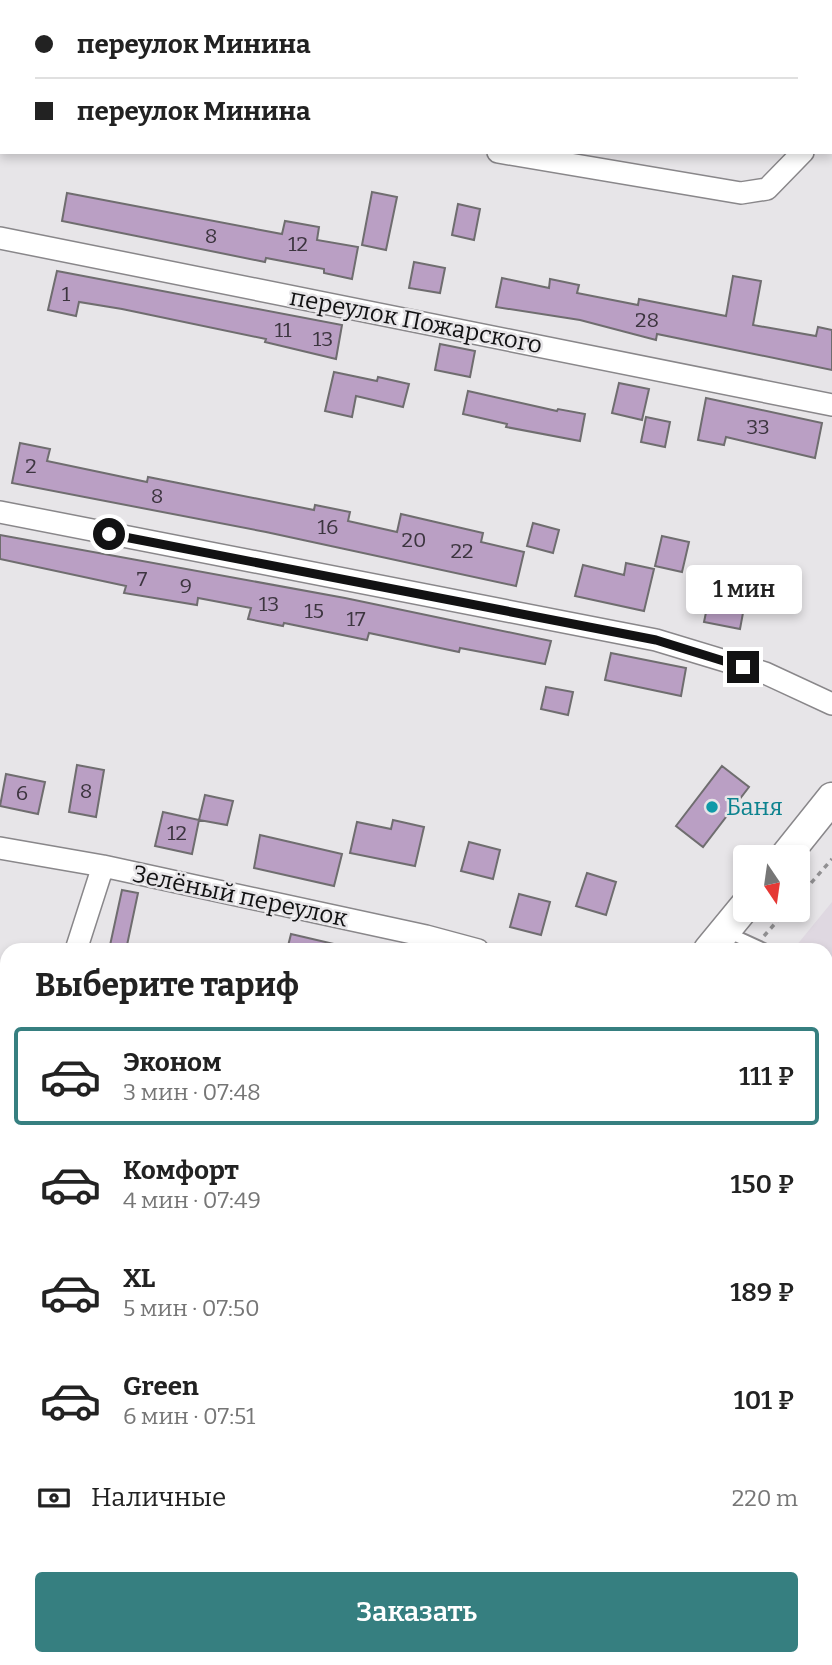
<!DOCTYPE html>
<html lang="ru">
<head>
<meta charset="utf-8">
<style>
	body { margin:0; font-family:Bitter,serif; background:#f6f6f6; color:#222; height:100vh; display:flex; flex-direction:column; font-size:26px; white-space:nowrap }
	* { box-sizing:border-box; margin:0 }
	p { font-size:23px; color:#767676 }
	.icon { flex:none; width:38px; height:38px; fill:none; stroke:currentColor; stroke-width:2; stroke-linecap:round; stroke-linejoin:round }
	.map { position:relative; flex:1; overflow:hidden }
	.side { position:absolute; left:0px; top:943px; width:833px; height:723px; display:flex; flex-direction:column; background:#fff; border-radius:21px 21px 0 0; box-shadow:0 4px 10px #0003 }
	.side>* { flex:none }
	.top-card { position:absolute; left:0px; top:0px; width:833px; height:154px; box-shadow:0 4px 10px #0003; display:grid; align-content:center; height:154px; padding:0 35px; background:#fff }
	.needle { width:46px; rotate:167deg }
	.controls { position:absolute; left:733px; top:845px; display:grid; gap:14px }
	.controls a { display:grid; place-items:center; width:77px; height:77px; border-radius:7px; background:#fff; box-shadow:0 4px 10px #0003; font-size:35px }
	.end { position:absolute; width:32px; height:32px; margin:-16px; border:9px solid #121213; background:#fff; box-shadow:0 0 0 4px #fff }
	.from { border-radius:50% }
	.bubble { position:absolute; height:49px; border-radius:7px; background:#fff; box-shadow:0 4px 10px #0003; font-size:23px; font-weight:600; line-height:49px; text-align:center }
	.top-card b { display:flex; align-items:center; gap:24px; height:66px; font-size:26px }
	.top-card b+b { border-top:2px solid #e0e0e0 }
	.top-card i { width:18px; height:18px; background:#222 }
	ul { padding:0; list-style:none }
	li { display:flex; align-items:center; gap:21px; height:98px; margin:0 14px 10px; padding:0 21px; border:4px solid transparent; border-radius:7px }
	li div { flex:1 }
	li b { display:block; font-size:26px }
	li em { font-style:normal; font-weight:600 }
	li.selected { border-color:#367f80 }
	li>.icon { width:63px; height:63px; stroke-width:1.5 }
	h2 { padding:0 35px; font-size:32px; line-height:84px }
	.pay { display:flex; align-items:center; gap:18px; height:77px; padding:0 35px; font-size:26px }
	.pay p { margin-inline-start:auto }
	.primary-button { display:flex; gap:14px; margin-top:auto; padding:14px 35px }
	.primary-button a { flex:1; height:80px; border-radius:7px; background:#367f80; color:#fff; font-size:28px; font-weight:600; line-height:80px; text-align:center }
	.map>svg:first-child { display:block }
	.built { fill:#dfd8e1 }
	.green { fill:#b9bc92 }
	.building { fill:#ba9fc4; stroke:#6f6d6f; stroke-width:2 }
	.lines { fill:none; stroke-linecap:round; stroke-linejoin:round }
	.lane-casing { stroke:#89878a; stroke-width:14 }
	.street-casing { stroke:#89878a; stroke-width:24 }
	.secondary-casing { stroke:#89878a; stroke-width:33 }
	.path { stroke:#919092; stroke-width:3.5; stroke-dasharray:5 5; stroke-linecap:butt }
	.lane { stroke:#fff; stroke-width:10 }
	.street { stroke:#fff; stroke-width:21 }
	.secondary { stroke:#fff; stroke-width:30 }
	.route { stroke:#121213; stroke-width:9 }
	.culture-dot { fill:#0f9aa8; stroke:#e7e5e8; stroke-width:2.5 }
	.labels { text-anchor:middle; stroke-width:5; stroke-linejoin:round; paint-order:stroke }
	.number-label { font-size:21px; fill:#3c353f }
	.street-label { font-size:24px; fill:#121213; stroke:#e7e5e8 }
	.culture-label { font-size:24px; fill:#0d838f; stroke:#e7e5e8; text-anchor:start }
</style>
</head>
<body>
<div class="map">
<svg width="832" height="1665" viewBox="0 0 832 1665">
	<rect width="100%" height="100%" fill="#e7e5e8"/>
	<path class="built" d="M832,902V961L826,959V950H806L796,946Z"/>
	<path class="green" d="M832,1027V1396H826V1041Z
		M0,1516L7,1522V1659H103L98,1665H0Z"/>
	<path class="building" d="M372,192L397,197L386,250L362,245Z
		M67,193L282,234L285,221L319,227L317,240L358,247L352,279L324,273V269L266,258L265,262L62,221Z
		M458,204L480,209L474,240L452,235Z
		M414,262L445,268L440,293L409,288Z
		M57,271L342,325L336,359L265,342L266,339L122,309L79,302L76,316L48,310Z
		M733,276L761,281L753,325L816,336L818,327L832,330V370L657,334L656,340L580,320L496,307L502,278L549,288L550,279L579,285L577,293L638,305L639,299L726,316Z
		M440,344L475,351L470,377L435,370Z
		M334,372L377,381L378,377L409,384L403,407L356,396L352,417L325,411Z
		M619,383L649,389L642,420L612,413Z
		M468,391L557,411L558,409L585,414L580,441L506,427L507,424L463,414Z
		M706,398L822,423L815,458L726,437L724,445L698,440Z
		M646,417L670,422L665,447L641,442Z
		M20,443L50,449L47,461L147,482L148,477L314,510L315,505L350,512L348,521L397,532L401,514L483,533L481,542L524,552L516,586L266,532L12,483Z
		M533,523L559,530L553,553L527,546Z
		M0,535L345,598L551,641L545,664L460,648L459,652L369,633L367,640L284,623L283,626L248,619L251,608L198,598L197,605L124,593L126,586L0,559Z
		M662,536L689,542L682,572L655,566Z
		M626,563L654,569L644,611L575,596L583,565L624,575Z
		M713,579L748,586L740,629L704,622Z
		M611,653L686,668L681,696L605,680Z
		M546,687L573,692L568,715L541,709Z
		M77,765L104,770L96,817L69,812Z
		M722,766L749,787L703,847L676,826Z
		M6,774L45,782L38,814L0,806Z
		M205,795L233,801L227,825L199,820Z
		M163,812L199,820L192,854L155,846Z
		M393,820L424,827L415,866L350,853L357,822L391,829Z
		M260,835L342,854L334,886L254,868Z
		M469,842L500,850L493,879L461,871Z
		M587,873L616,882L606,915L576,906Z
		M122,890L138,893L126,950H109Z
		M519,894L550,902L541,935L510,927Z
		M291,934L334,944L333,950H287Z"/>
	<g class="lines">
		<g class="lane-casing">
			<path id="lane" d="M727,932L766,950
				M826,984L832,986"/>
		</g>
		<g class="street-casing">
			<path id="street" d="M498,152L741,193L767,189L803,152
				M0,238L832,405
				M0,512L656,640L765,673L832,704
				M0,848L103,866L426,936L478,950
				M76,950L103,866
				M0,1013L7,1014
				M826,1426H832
				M0,1501L7,1507
				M826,1646H832
				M204,1659L206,1665"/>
		</g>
		<g class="secondary-casing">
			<path id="secondary" d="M596,0L604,2
				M831,111L832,112
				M784,858L832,798
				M709,950L746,905
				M118,1665L123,1659"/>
		</g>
		<path class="path" d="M798,898L832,859
			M764,936L787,910
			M828,1628L832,1539"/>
		<use href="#lane" class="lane"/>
		<use href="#street" class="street"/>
		<use href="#secondary" class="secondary"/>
	</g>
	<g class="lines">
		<path class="route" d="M109,534L656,640L743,667"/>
	</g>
	<circle class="culture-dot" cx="712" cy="807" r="7"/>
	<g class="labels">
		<g class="number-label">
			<text x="211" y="243">8</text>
			<text x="298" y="251">12</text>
			<text x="66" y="301">1</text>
			<text x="647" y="327">28</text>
			<text x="283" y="337">11</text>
			<text x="323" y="346">13</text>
			<text x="758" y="434">33</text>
			<text x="31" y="473">2</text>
			<text x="157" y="503">8</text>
			<text x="328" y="534">16</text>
			<text x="414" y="547">20</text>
			<text x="462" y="558">22</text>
			<text x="142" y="586">7</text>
			<text x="186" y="593">9</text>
			<text x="269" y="611">13</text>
			<text x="314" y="618">15</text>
			<text x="356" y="626">17</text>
			<text x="86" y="798">8</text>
			<text x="22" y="800">6</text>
			<text x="177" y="840">12</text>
		</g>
		<g class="street-label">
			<text transform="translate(416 321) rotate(11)" y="8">переулок Пожарского</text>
			<text transform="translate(240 896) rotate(12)" y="8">Зелёный переулок</text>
		</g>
		<g class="culture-label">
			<text x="726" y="815">Баня</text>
		</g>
	</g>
</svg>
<div class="controls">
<a><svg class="needle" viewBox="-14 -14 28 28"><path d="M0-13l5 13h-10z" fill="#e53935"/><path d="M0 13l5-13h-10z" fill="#767676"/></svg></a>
</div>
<i class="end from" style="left:109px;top:534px"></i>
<i class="end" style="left:743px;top:667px"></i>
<div class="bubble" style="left:686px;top:565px;width:116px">1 мин</div>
<div class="top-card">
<b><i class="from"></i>переулок Минина</b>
<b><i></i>переулок Минина</b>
</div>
<section class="side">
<h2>Выберите тариф</h2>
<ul>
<li class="selected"><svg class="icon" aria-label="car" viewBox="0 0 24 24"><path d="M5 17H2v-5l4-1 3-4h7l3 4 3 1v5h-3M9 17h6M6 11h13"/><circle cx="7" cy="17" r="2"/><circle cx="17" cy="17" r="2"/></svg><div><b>Эконом</b><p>3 мин · 07:48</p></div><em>111 ₽</em></li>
<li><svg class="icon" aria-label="car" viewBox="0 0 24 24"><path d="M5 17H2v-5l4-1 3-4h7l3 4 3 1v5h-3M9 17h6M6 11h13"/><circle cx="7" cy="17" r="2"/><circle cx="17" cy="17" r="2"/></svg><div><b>Комфорт</b><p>4 мин · 07:49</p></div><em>150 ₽</em></li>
<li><svg class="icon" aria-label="car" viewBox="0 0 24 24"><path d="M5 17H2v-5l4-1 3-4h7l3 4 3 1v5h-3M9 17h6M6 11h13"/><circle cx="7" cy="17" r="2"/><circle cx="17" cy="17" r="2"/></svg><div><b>XL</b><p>5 мин · 07:50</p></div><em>189 ₽</em></li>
<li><svg class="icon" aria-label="car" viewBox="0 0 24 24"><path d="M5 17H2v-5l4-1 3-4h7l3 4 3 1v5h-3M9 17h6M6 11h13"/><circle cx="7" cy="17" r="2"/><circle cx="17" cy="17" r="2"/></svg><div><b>Green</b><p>6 мин · 07:51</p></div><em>101 ₽</em></li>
</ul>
<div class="pay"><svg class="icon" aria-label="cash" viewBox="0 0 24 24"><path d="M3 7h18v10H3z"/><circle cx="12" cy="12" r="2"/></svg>Наличные<p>220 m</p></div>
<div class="primary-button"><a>Заказать</a></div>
</section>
</div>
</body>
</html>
